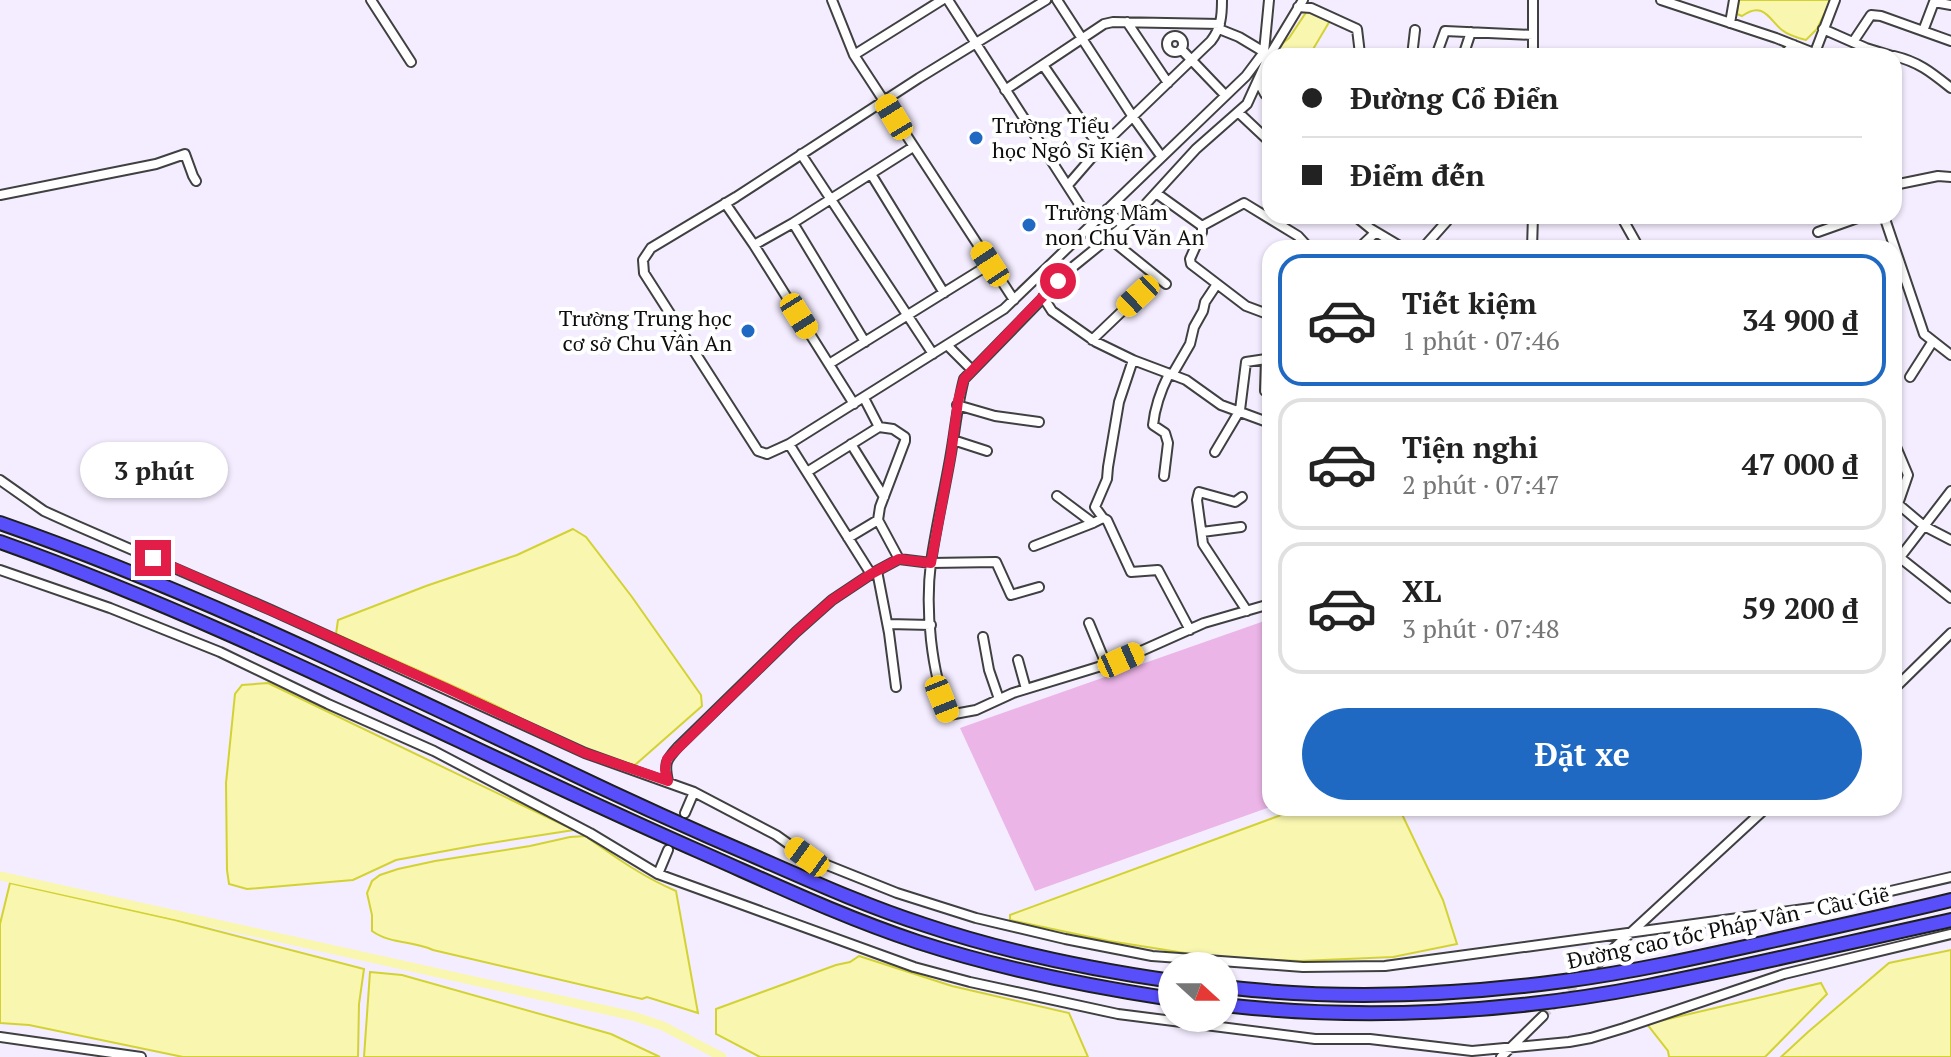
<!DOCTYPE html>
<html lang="vi">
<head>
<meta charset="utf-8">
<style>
	body { margin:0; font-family:"PT Serif",serif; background:#f6f6f6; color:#222; height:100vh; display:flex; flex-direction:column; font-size:30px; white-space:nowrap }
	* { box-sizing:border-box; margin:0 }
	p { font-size:26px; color:#767676 }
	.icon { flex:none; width:44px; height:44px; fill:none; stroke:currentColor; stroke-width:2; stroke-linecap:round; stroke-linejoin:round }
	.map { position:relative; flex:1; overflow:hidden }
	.drawer { position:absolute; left:1262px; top:240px; width:640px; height:576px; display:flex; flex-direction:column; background:#fff; border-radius:24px; box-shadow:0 2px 6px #0004 }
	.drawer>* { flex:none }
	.guide { position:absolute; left:1262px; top:48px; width:640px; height:176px; border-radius:24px; box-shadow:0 2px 6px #0004; display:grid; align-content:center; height:176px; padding:0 40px; background:#fff }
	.needle { width:52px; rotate:111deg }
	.fabs { position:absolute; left:1158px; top:952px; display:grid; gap:16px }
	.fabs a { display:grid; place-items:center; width:80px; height:80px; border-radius:50%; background:#fff; box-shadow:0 2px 6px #0004; font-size:40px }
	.end { position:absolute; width:36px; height:36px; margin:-18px; border:10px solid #e11d48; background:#fff; box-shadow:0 0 0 4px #fff }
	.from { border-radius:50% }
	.bubble { position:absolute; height:56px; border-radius:28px; background:#fff; box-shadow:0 2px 6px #0004; font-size:26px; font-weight:600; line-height:56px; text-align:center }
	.car { position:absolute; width:24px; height:48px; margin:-24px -12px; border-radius:10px; box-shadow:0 0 6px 2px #0007; background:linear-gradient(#f5c518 24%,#345 0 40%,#f5c518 0 76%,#345 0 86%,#f5c518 0) }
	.guide b { display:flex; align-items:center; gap:28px; height:76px; font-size:30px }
	.guide b+b { border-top:2px solid #e0e0e0 }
	.guide i { width:20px; height:20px; background:#222 }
	ul { padding:14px 0 0; list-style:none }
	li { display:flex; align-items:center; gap:24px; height:132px; margin:0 16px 12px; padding:0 24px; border:4px solid #e0e0e0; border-radius:24px }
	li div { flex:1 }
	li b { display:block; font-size:30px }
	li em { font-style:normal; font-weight:600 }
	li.selected { border-color:#1f69c3 }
	li>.icon { width:72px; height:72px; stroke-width:1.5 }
	.primary-button { display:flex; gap:16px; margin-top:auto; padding:16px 40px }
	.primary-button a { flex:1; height:92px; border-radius:48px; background:#1f69c3; color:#fff; font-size:32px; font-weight:600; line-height:92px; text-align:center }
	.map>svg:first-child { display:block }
	.green { fill:#ebb5e7 }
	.water { fill:#f9f6af; stroke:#d3d233; stroke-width:2 }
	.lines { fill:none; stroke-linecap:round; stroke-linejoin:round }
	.canal { stroke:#f9f6af; stroke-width:9 }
	.minor-tunnel { stroke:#d1cbdb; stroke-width:8; stroke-dasharray:8 4; stroke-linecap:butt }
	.minor-casing { stroke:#404040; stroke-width:12 }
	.highway-casing { stroke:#1e1e1e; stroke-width:16 }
	.minor { stroke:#fff; stroke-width:8 }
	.highway { stroke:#584ffb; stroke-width:12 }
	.route { stroke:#e11d48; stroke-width:10 }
	.poi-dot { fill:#1f69c3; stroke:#fff; stroke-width:3 }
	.labels { text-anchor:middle; stroke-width:8; stroke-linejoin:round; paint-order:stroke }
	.poi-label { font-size:22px; fill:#0d0d0d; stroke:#fff; text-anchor:start }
	.street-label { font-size:22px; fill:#0d0d0d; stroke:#fff }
</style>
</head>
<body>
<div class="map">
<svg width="1951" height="1057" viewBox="0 0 1951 1057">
	<rect width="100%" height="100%" fill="#f4edff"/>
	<path class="green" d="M1270,619V807L1035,891L960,728Z"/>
	<path class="water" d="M1739,0H1831L1817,29L1806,40C1798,38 1788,35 1782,30C1770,21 1764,0 1742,16L1737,14Z
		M1311,10L1331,19L1309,56H1275L1283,43L1289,38L1307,11Z
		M573,529L586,537L632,597L701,695L702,706L635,765C582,754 537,725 488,702C438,678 387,657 336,634L338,620L426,586L517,555Z
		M268,683L574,830L478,845L396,860L353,880L247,889L229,884L227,870L226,783L235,694L242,685Z
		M1300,808H1399L1443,900L1457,944L1393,957L1300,961L1210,957L1109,941L1010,920V915Z
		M585,836C615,857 643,877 676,891L698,1013L647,997L642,999L433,950C414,941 390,944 372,931V915L367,893L372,881L380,875L398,869L435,861L530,846L570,837Z
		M10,883L175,920L364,969L359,1004L358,1057H183L29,1025L0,1023V924Z
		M1951,950V1057H1781L1808,1032L1889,963Z
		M859,956L952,986L1069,1013L1088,1057H760L716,1034V1009L836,965L850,962Z
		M370,972L402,975L611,1034L660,1057H364Z
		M1821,983L1827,994L1765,1057H1669L1668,1051L1647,1024Z"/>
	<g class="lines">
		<path class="canal" d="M0,876L633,1016L663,1026L722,1057"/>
		<path class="minor-tunnel" d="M1543,1016L1599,962"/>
		<g class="minor-casing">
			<path id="minor" d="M371,0L411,62
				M832,0L854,55L1014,300
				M948,0L1092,224
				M1046,0L919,78L736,197L651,248L643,260L644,273L758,451L767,454L789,444L1004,309L1246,76L1264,52L1269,0
				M1057,0L1133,117L1161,156
				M1661,0L1776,38L1814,53
				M1298,7L1311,8L1357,29L1360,54L1412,56L1415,30
				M1127,22L1168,83
				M1730,23L1734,0
				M1219,29L1239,37L1264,52L1266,56
				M1823,29L1866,48L1892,56
				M1923,31L1934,2L1951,5
				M1167 44a8 8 0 1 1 16 0a8 8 0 1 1-16 0Z
				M1853,42L1871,15L1881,16L1951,41
				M1181,49L1225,95
				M854,55L942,0
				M1814,55L1835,0
				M1436,56L1445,31L1533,35
				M1463,56L1471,32
				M1533,56V0
				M1782,56L1794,45
				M1894,56C1919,62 1931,72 1951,88
				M1043,65L1100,148
				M1258,81L1265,94L1270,93
				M1005,90L1104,24L1113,22L1220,24
				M1238,112L1270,142
				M801,154L933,354
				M871,174L944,293
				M1068,185L1100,148L1211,41C1221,28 1222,16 1222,0
				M1894,185L1938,176L1951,177
				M1156,193L1202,226V232L1190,259L1191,264L1246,306L1270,315
				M0,195L156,164L185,154L193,176L196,181
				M725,203L754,245L854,404
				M1107,209L1123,226
				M1355,216L1371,229L1403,248
				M1621,216L1639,248
				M1884,216L1924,334L1951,355
				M793,223L865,342
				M1202,226L1244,203L1298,236L1309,248
				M1818,232L1863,216
				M1109,238L1166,284
				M754,245L793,223L913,147
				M1359,248L1376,232
				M1423,248L1447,221
				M1532,248L1533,216
				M1043,297L1052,311L1096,342L1133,360L1186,380L1221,405L1270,423
				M1092,340L1138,296
				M947,345L972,370
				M1133,360L1119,402L1108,467L1107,479L1095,507L1103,518L1107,520L1131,572L1158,570L1190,630
				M829,364L990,264
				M1172,375L1190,344L1194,327L1203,311L1205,302L1217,284
				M1910,377L1933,341
				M864,398L879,427
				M957,405L995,416L1039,422
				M953,440L987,451
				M1894,442L1908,475L1898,504L1924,526L1951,540
				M789,444L871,574
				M851,444L884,497
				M1215,452L1240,410L1246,362L1266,359L1265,391
				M807,472L879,427L893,429L905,437V441L880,507L878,520L899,559
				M1164,476L1168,443L1165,433L1153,425C1155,406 1161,390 1169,374
				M0,480L44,511L75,525L271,610L585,753L694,792L776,835L807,857L897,893L976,918L1065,939L1152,956L1303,967L1385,966L1826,906L1951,877
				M1057,496L1093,523
				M1242,497L1235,502L1199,492L1197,500L1203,544L1247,611
				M1202,532L1241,527
				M848,538L878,520
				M1034,546L1093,523L1103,518
				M1894,553L1951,598
				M1894,565L1951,491
				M0,570L110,608L220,652L328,704L434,751L590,833L658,874L914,967L970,982L1118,1014L1315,1039H1370L1472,1051L1569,1042L1591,1038L1624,1028L1784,974L1951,934
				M877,571L889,633L896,687
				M1270,604L1204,623L1121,660L1013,693L976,710L949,715C931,672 925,609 931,562C936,528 944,493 950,459C955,432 957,405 964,379L1074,266L1132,219L1196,149L1247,104L1268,58L1303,0
				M1089,623L1106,664
				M888,624L931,625
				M983,637L989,670L999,699
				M1018,660L1026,689
				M1894,689L1951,633
				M668,781C664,763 666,760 678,747L796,632L832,600L871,574L899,559L931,563L996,562L1011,595L1039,587
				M685,813L694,792
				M658,874L668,850
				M1599,962L1766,808
				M0,1037L141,1057
				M1501,1057L1543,1016"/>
		</g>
		<g class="highway-casing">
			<path id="highway" d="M0,523C181,586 356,671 529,753C609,792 690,829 772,864C822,886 872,908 925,925C1005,952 1089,969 1172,981
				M0,542C239,627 464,748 696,850C769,882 842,917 918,942C1001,969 1086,986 1172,999
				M1224,987C1336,1000 1452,996 1564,981C1633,972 1700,957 1767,942C1828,928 1890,915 1951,900
				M1224,1005C1364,1021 1510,1013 1648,986C1749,966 1850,942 1951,920"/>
		</g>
		<use href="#minor" class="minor"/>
		<use href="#highway" class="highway"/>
	</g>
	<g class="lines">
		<path class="route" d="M153,558L446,688L585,753L668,781L665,769L667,759L796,632L832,600L871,574L899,559L931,563L951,455L958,401L964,379L1058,281"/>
	</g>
	<g class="poi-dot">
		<circle cx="976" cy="138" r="8"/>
		<circle cx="1029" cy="225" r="8"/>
		<circle cx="748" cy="331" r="8"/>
	</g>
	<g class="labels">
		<g class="poi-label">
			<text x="992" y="133">Trường Tiểu<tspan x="992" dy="25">học Ngô Sĩ Kiện</tspan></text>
			<text x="1045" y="220">Trường Mầm<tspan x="1045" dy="25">non Chu Văn An</tspan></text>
			<text x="732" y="326" text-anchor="end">Trường Trung học<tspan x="732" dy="25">cơ sở Chu Vân An</tspan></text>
		</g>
		<g class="street-label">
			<text transform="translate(1728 927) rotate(-12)" y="8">Đường cao tốc Pháp Vân - Cầu Giẽ</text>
		</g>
	</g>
</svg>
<div class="fabs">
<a><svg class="needle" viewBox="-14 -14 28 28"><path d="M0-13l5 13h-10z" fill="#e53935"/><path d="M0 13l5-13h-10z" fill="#767676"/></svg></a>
</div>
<i class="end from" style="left:1058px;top:281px"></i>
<i class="end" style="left:153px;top:558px"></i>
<div class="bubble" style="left:80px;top:442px;width:148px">3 phút</div>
<i class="car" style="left:894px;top:117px;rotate:329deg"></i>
<i class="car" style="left:990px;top:264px;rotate:327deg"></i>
<i class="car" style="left:1138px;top:296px;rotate:227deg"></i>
<i class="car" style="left:799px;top:316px;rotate:148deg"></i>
<i class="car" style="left:1121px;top:660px;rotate:66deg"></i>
<i class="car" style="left:942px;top:699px;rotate:158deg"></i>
<i class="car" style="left:807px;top:857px;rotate:306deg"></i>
<div class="guide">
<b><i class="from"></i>Đường Cổ Điển</b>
<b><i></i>Điểm đến</b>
</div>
<section class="drawer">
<ul>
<li class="selected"><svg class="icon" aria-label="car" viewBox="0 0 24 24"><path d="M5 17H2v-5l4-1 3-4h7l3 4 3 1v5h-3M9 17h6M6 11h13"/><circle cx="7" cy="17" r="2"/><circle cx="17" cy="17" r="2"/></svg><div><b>Tiết kiệm</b><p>1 phút · 07:46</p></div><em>34 900 ₫</em></li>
<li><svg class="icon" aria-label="car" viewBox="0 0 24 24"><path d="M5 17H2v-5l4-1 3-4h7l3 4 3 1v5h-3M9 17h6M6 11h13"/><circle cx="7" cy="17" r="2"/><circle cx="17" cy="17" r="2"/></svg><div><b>Tiện nghi</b><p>2 phút · 07:47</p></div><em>47 000 ₫</em></li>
<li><svg class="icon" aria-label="car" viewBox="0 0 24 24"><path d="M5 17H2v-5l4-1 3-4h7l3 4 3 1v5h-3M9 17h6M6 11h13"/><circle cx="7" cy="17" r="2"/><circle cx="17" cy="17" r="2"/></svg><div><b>XL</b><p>3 phút · 07:48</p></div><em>59 200 ₫</em></li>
</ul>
<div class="primary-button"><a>Đặt xe</a></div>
</section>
</div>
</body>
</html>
